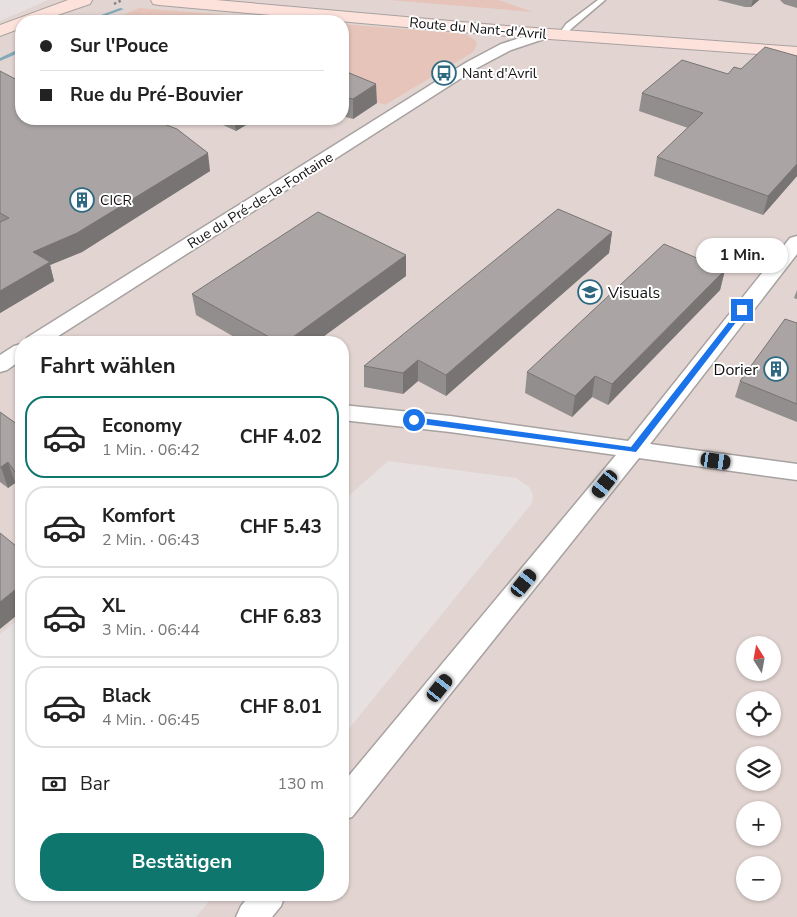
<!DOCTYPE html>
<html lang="de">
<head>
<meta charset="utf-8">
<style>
	body { margin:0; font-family:"Nunito Sans",sans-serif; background:#f6f6f6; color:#222; height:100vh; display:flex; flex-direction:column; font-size:19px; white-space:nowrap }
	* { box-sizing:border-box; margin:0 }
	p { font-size:16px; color:#767676 }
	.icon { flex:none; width:28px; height:28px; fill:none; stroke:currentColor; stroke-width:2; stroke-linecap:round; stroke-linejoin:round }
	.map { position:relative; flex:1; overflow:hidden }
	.side { position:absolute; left:15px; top:336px; width:334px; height:565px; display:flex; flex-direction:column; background:#fff; border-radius:20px; box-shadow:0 1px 4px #0004 }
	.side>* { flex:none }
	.hud { position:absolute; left:15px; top:15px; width:334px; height:110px; border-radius:20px; box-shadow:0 1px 4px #0004; display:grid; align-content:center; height:110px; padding:0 25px; background:#fff }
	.needle { width:32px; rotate:349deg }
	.buttons { position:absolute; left:736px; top:636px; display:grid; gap:10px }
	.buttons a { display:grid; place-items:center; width:45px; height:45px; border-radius:50%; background:#fff; box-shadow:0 1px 4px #0004; font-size:25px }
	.end { position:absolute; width:22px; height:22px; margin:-11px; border:6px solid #1a73e8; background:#fff; box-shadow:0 0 0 2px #fff }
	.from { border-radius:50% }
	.bubble { position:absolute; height:35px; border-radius:18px; background:#fff; box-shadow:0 1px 4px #0004; font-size:16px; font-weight:700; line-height:35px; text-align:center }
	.car { position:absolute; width:15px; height:30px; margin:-15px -8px; border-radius:6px; box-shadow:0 0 4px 1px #0007; background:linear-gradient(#222 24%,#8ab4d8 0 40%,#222 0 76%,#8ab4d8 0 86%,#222 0) }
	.hud b { display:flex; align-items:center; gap:18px; height:48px; font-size:19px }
	.hud b+b { border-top:1px solid #e0e0e0 }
	.hud i { width:12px; height:12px; background:#222 }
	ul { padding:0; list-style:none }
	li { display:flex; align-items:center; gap:15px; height:82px; margin:0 10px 8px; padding:0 15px; border:2px solid #e0e0e0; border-radius:20px }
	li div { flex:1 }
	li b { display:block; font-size:19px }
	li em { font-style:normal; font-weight:700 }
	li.current { border-color:#0f766e }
	li>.icon { width:45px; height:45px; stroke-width:1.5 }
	h2 { padding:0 25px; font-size:22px; line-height:60px }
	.pay { display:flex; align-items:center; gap:12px; height:55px; padding:0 25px; font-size:19px }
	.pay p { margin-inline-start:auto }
	.cta { display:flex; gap:10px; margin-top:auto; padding:10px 25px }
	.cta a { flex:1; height:58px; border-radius:20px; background:#0f766e; color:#fff; font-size:20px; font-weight:700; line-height:58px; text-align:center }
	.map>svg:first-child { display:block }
	.built { fill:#e2d4d1; fill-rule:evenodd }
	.green { fill:#e6c4ba }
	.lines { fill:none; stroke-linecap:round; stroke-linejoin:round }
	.stream { fill:#82a9b9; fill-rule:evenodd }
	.service-casing { stroke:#a7a2a1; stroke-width:3 }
	.minor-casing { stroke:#a7a2a1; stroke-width:3 }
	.secondary-casing { stroke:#a7a2a1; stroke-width:2 }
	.path { stroke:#868282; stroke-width:2.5; stroke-dasharray:2.5 2.5; stroke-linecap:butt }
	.service { fill:#fff; fill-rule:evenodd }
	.minor { fill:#fff; fill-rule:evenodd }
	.secondary { fill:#fde2db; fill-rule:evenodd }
	.wall { fill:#928e8d }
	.shaded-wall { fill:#777473 }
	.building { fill:#aaa5a4; stroke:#777473 }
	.route { fill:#1a73e8 }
	.labels { text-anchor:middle; stroke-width:4; stroke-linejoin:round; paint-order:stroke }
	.far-street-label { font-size:14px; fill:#110f0f; stroke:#fff }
	.far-poi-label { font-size:14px; fill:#110f0f; stroke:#fff; text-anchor:start }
	.poi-label { font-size:16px; fill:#110f0f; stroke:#fff; text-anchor:start }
</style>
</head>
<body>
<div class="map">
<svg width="797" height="917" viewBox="0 0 797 917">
	<rect width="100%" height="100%" fill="#e6e1e0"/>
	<path class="built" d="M48,0H797V917H196L214,895H342L343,736L532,503L533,494L529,487L516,478L388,461L343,501L342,342H21V617L0,634V21ZM21,21H342V119H21ZM745,645H772V672H745ZM745,700H772V728H745ZM745,755H772V782H745ZM745,810H772V838H745ZM745,865H772V892H745Z"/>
	<path class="green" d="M389,0H498L533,12Z
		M139,8L304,21H110Z
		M342,24L465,34L475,40L477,45L473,52L385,105L343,88Z"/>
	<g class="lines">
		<path class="stream" d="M120,8L124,9L91,21H85Z
			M19,49H21V52L0,61V58Z"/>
		<g class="service-casing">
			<path id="service" d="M598,0H605L572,28L569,31L572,36L571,38H565L561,31L566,24Z"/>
		</g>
		<g class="minor-casing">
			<path id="minor" d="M545,30L550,31L552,34L550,37L511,50L477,68L49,342H25L28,337L467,62L501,44Z
				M797,236V254L650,444L797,464V480L639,458L352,817L342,820V784L616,455L450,432L342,420V405L450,416L628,441L790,238Z
				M21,344V360L7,370L0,372V355L14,346Z
				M250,895H285L281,906L272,917H236L241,906Z"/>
		</g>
		<g class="secondary-casing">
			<path id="secondary" d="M68,0H92L90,4L40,21H21V28L0,36V25Z
				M151,0H216L507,26L797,47V57L507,36L159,5L153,4Z"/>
		</g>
		<path class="path" d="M114,4L122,0"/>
		<use href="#service" class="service"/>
		<use href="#minor" class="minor"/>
		<use href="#secondary" class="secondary"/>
	</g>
	<path class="wall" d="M717,0H759L751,7H745Z
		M780,0H797V8L784,4Z
		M797,56V176L763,215L654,176L657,157L688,128L639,111L642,93L728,74L741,69Z
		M342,70L377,103L353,119L342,116Z
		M0,71L21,119L210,171L82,252L50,265L54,281L0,313Z
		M210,119H256L236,131Z
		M612,232L609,253L446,396L418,381L403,394L364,387V366Z
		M725,270L720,290L608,405L592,397L572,417L525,393L527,372Z
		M406,276L316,342H243L196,315L192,294Z
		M797,290V299L794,298Z
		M797,323V422L735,397L740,381Z
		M0,412L21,427V491L15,483L8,488L0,482Z"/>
	<path class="shaded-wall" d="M753,0H759L751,7Z
		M376,84L377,103L353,119V99Z
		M234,119H256L236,131Z
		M208,153L210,171L82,252L50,265L54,281L0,313V291L33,252Z
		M797,164V176L763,215L768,196Z
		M612,232L609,253L446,396V375Z
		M406,255V276L316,342H286Z
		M725,270L720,290L608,405L612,384Z
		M418,360V381L403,394V373Z
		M595,376L592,397L572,417L575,396Z
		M8,462L15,483L8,488L1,467Z
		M21,585V612L0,629V602Z"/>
	<path class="building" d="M765,47L797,56V164L768,196L657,157L703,113L642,93L682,60L728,74L734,67L741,69Z
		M342,70L376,84L353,99L343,97Z
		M0,71L21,82V119H151L177,129L208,153L77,233L33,252L50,262L0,291V222L9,218L0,213Z
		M558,209L612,232L446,375L418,360L403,373L364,366Z
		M318,212L406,255L286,342H278L192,294Z
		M664,244L725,270L612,384L595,376L575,396L527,372Z
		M785,319L797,323V404L740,381Z
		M0,412L21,427V480L8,462L1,467H0Z
		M0,533L21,550V585L0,602Z"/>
	<path class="route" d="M742,308L744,309V312L636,452L414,423L410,420L414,417L631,447L739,309Z"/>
	<defs>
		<g id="bus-ring" transform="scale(1.25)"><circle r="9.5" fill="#fff" stroke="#2d6a81" stroke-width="1.5"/><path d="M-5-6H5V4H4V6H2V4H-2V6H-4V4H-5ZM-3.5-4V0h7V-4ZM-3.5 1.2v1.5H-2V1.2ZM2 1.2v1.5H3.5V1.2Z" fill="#2d6a81"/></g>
		<g id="building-ring" transform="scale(1.25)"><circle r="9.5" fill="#fff" stroke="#2d6a81" stroke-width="1.5"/><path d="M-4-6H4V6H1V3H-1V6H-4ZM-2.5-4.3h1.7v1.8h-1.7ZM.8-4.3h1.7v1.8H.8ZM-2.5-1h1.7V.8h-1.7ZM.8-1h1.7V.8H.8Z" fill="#2d6a81"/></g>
		<g id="school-ring" transform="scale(1.25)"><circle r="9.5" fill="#fff" stroke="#2d6a81" stroke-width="1.5"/><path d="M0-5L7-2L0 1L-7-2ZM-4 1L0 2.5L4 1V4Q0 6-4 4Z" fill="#2d6a81"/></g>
	</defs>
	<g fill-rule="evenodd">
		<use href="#bus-ring" x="444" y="73"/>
		<use href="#building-ring" x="82" y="200"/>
		<use href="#school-ring" x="590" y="292"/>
		<use href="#building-ring" x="776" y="369"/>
	</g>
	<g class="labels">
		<g class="far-street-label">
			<text transform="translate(478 28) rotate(5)" y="5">Route du Nant-d'Avril</text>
			<text transform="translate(260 200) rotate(-32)" y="5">Rue du Pré-de-la-Fontaine</text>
		</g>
		<g class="far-poi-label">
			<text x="462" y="78">Nant d'Avril</text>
			<text x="100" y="205">CICR</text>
		</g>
		<g class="poi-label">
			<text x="608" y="298">Visuals</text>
			<text x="758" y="375" text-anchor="end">Dorier</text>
		</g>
	</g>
</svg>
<div class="buttons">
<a><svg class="needle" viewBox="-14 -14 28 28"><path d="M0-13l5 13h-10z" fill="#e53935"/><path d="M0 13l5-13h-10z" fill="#767676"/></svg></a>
<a><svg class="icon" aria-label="locate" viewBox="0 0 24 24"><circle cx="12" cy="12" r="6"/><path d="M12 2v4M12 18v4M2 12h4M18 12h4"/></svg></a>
<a><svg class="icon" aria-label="layers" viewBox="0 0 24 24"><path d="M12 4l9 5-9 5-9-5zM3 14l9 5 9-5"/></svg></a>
<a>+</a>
<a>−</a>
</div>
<i class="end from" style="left:414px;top:420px"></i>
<i class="end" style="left:742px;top:310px"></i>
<div class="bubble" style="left:696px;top:238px;width:92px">1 Min.</div>
<i class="car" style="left:716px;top:461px;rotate:98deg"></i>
<i class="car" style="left:605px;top:484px;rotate:219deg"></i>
<i class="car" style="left:524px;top:583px;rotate:39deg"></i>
<i class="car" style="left:440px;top:688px;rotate:39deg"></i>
<div class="hud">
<b><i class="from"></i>Sur l'Pouce</b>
<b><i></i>Rue du Pré-Bouvier</b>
</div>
<section class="side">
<h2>Fahrt wählen</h2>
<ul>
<li class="current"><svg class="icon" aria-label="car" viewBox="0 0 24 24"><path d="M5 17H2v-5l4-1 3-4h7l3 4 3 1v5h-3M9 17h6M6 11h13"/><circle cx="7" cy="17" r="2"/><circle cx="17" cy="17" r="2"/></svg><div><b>Economy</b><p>1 Min. · 06:42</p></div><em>CHF 4.02</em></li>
<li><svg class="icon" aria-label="car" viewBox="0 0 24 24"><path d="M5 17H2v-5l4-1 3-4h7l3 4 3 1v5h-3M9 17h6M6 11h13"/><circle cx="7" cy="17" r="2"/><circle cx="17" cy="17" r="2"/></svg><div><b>Komfort</b><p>2 Min. · 06:43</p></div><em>CHF 5.43</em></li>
<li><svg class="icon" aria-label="car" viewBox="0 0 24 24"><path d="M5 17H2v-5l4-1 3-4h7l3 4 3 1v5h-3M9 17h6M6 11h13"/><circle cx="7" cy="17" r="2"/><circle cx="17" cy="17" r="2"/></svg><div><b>XL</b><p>3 Min. · 06:44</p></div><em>CHF 6.83</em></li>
<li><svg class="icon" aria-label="car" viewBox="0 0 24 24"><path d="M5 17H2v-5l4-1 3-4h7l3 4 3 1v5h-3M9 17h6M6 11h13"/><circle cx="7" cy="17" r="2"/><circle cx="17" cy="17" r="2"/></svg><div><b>Black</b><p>4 Min. · 06:45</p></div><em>CHF 8.01</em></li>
</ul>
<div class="pay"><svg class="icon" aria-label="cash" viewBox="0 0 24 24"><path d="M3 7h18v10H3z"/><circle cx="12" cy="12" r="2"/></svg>Bar<p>130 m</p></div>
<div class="cta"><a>Bestätigen</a></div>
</section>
</div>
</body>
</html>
